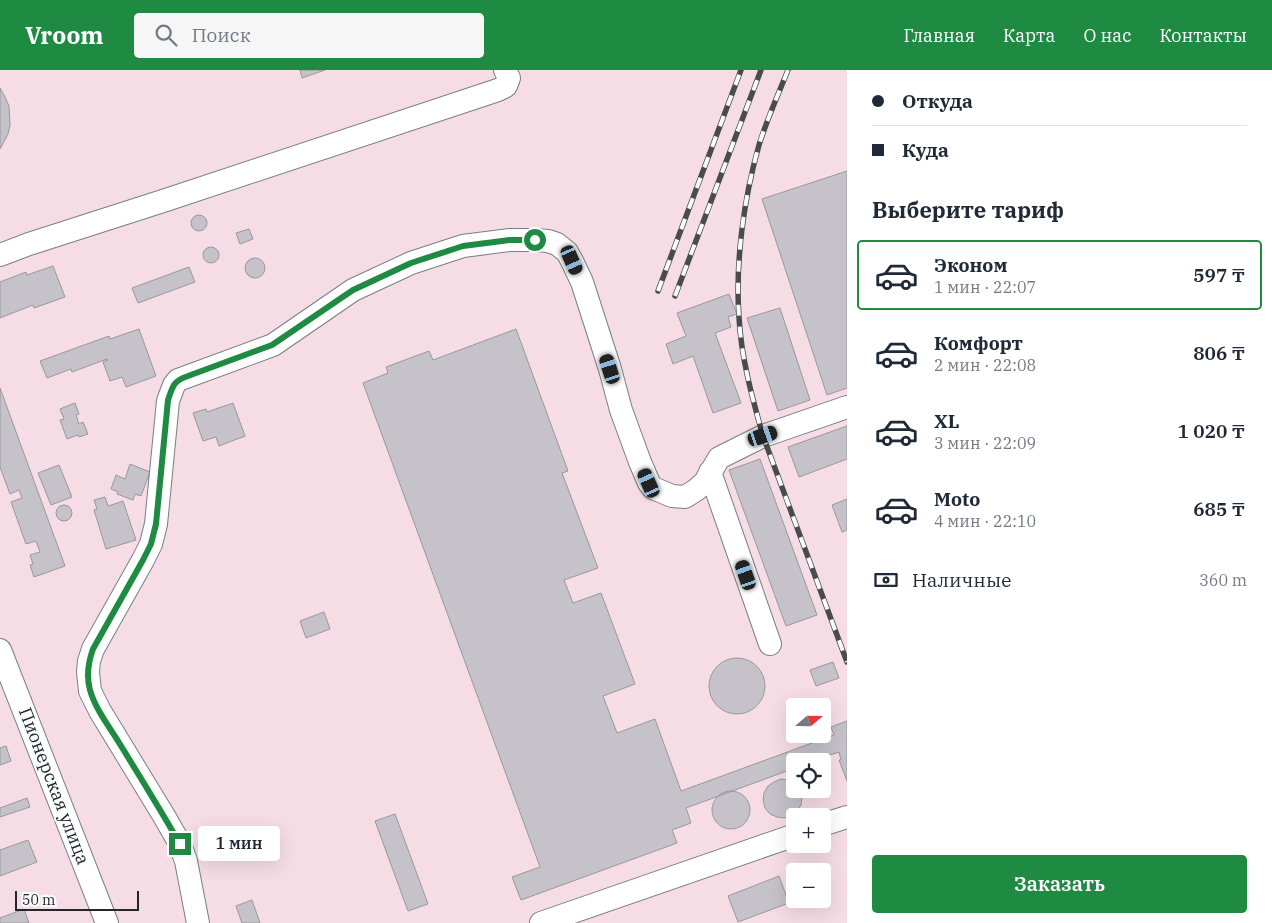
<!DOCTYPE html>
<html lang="ru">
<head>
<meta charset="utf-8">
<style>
	body { margin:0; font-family:"IBM Plex Serif",serif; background:#f6f6f7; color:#1f2937; height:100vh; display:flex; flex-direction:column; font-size:19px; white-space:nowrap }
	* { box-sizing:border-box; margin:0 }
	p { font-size:16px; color:#747a83 }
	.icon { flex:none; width:28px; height:28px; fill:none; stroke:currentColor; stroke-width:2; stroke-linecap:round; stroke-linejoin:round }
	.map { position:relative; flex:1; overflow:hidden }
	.side { display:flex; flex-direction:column; background:#fff; width:425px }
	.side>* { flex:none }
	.guide { display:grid; align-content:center; height:110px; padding:0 25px; background:#fff }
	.needle { width:32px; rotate:70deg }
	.tools { position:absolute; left:786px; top:628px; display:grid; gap:10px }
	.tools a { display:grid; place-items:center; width:45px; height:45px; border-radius:5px; background:#fff; box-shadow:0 5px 20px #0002; font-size:25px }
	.scale { position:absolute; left:15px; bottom:12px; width:124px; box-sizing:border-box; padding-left:5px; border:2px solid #242628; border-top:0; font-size:14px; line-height:18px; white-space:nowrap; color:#242628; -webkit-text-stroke:4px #f9fcff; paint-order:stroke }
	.end { position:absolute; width:22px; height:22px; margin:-11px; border:6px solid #1e8a42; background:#fff; box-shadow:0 0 0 2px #fff }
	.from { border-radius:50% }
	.bubble { position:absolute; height:35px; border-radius:5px; background:#fff; box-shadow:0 5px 20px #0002; font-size:16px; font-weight:600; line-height:35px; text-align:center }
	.car { position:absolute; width:15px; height:30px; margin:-15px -8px; border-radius:6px; box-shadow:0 0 4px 1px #0007; background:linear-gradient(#222 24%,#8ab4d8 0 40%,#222 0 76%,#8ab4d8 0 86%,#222 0) }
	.guide b { display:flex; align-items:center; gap:18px; height:48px; font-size:19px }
	.guide b+b { border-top:1px solid #e0e1e3 }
	.guide i { width:12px; height:12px; background:#1f2937 }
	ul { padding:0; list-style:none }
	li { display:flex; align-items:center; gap:15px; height:70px; margin:0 10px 8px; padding:0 15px; border:2px solid transparent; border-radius:5px }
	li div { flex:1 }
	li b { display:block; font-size:19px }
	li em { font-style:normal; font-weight:600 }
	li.current { border-color:#1e8a42 }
	li>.icon { width:45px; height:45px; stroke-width:1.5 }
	h2 { padding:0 25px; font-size:22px; line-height:60px }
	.pay { display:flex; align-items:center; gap:12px; height:55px; padding:0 25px; font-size:19px }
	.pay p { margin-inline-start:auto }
	.action { display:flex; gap:10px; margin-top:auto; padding:10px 25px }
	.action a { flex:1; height:58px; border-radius:5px; background:#1e8a42; color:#fff; font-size:20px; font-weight:600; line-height:58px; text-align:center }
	header { display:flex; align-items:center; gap:30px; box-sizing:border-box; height:70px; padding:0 25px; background:#1e8a42; color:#fff }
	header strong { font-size:24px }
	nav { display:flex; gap:28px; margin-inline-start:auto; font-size:18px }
	.search { width:350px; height:45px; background:#f6f6f7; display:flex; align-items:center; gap:12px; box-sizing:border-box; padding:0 18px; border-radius:5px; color:#747a83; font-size:19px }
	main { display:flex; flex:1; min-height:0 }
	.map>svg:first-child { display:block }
	.industrial { fill:#f6dde5; fill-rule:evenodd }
	.building { fill:#c5c3c9; stroke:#99979c }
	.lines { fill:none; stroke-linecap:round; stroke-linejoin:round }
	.minor-casing { stroke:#7a7e82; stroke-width:24 }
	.minor { stroke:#fff; stroke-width:22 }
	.rail-casing { stroke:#494b4e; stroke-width:5.5 }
	.rail { stroke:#f9fcff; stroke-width:4; stroke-dasharray:11; stroke-linecap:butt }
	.route { stroke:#1e8a42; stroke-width:6 }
	.labels { text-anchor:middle; stroke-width:4; stroke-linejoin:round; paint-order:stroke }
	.street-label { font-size:18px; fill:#242628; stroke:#f9fcff }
</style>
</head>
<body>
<header>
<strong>Vroom</strong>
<div class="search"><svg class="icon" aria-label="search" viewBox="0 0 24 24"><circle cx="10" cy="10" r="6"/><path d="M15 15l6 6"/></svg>Поиск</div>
<nav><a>Главная</a><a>Карта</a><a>О нас</a><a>Контакты</a></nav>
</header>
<main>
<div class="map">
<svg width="847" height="853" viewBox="0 0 847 853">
	<rect width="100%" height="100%" fill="#eaeff3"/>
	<path class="industrial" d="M0,0H847V853H0ZM795,636H822V664H795ZM795,691H822V719H795ZM795,746H822V774H795ZM795,801H822V829H795Z"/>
	<path class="building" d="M300,0H325L302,8Z
		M0,18L5,27L9,36L10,55L8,64L0,79Z
		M847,101V318L827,325L762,129Z
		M191 153a8 8 0 1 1 16 0a8 8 0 1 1-16 0Z
		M249,159L253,169L240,174L236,163Z
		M203 185a8 8 0 1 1 16 0a8 8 0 1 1-16 0Z
		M245 198a10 10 0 1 1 20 0a10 10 0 1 1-20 0Z
		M53,196L65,227L34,238L33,235L0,248V212L26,202L27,205Z
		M189,197L195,212L138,233L132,218Z
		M729,224L737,244L728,247L731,257L715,263L741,333L713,343L693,286L673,294L666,274L686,266L677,243Z
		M780,238L810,330L778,341L747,248Z
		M139,259L156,306L126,317L122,307L110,311L103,292L108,290L107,289L72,302L71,299L47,308L40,291L109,266L110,269Z
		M516,259L568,401L562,403L598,498L564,510L573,533L601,523L635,614L603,626L617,663L655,649L681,721L834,665L831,657L847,651V711L839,690H841L839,682L812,691H795V698L686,738L691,753L672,760L677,773L521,830L512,807L540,797L363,313L388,303L386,297L429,281L433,290Z
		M0,318L65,496L34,507L30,495L33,494L30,485L40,482L36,471L26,474L11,432L22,428L19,420L10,424L0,397Z
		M75,333L79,344L76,345L79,354L83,352L88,364L79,367L78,365L67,369L60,350L64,349L60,339Z
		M233,333L245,366L219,376L216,367L203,371L193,343L206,339L207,342Z
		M847,356V389L799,407L788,377Z
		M760,389L817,545L786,556L729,400Z
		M130,394L150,402L141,426L135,424L133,430L117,424L118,422L111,419L116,405L125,409Z
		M59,395L72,427L51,435L38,403Z
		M105,427L108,436L123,431L136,470L106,479L94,440L97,439L94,430Z
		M847,429V460L842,462L832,435Z
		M56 443a8 8 0 1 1 16 0a8 8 0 1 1-16 0Z
		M324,542L330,559L306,568L300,551Z
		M709 616a28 28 0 1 1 56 0a28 28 0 1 1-56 0Z
		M833,592L839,608L816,616L810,600Z
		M6,676L11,691L0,695V678Z
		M781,709L788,710L795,714V719H799L802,727L801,735L797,741L791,746L784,748L777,747L770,744L765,738L763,730L764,723L768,716L774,712Z
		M712 740a19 19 0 1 1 38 0a19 19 0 1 1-38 0Z
		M27,728L30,737L0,747V738Z
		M395,744L428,834L408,841L375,751Z
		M28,770L37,792L0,806V780Z
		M779,806L789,833L738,852L728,826Z
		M252,830L260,853H242L236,836Z
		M24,839L29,853H0V848Z"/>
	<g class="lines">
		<g class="minor-casing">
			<path id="minor" d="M0,185L29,174L166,130L498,20L506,16L509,8L505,0
				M710,402L770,574
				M0,580L107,853
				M822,755L847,747
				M198,853L186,791L180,774L164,746L100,641L90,621L88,602L89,591L93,579L143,490L151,474L156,454L168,331L174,315L178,310L273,275L353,220L411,193L463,176L510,170H535L548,171L557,174L567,182L572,191L582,212L610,299L621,340L640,392L649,413L653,418L672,426L685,427L696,420L705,412L719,388L763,366L847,337
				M541,853L795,765"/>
		</g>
		<use href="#minor" class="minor"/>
		<g class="rail-casing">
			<path id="rail" d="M788,0C778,25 767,49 759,75C744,128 735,192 739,247C741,287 752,327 763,366L847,592
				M658,221L741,0
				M675,226L761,0"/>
		</g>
		<use href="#rail" class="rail"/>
	</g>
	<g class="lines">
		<path class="route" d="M180,774C160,739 139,705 118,671C108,655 95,638 90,620C86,606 88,593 93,579L143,490L151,474L156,454L168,330C173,316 173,311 188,306L272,275L353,220L411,193L463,176L510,170H535"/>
	</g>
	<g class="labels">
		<g class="street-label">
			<text transform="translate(54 716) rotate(69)" y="6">Пионерская улица</text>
		</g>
	</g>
</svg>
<div class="tools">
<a><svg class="needle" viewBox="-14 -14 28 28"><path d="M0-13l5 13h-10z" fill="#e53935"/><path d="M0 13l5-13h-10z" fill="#747a83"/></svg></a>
<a><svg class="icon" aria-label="locate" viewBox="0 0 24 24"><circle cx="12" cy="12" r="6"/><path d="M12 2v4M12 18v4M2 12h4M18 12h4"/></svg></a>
<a>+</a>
<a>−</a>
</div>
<div class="scale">50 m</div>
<i class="end from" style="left:535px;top:170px"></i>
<i class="end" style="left:180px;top:774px"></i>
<div class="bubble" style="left:198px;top:756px;width:82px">1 мин</div>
<i class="car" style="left:572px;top:190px;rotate:156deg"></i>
<i class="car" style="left:610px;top:299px;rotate:342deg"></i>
<i class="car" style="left:763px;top:366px;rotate:71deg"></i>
<i class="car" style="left:649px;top:413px;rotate:336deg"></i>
<i class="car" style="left:746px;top:505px;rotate:341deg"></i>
</div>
<section class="side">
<div class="guide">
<b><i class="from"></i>Откуда</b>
<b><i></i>Куда</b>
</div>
<h2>Выберите тариф</h2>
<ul>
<li class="current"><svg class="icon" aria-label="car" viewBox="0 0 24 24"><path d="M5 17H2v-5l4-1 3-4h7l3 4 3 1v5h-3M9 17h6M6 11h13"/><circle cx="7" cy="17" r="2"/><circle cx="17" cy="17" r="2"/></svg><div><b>Эконом</b><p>1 мин · 22:07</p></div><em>597 ₸</em></li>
<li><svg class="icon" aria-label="car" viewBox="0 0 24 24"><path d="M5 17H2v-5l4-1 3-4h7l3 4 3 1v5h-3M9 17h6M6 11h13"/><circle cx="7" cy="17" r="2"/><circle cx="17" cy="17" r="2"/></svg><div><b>Комфорт</b><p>2 мин · 22:08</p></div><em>806 ₸</em></li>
<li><svg class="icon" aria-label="car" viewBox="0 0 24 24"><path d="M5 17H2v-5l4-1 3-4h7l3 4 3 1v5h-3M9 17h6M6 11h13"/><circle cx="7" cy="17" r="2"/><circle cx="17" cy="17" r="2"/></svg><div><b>XL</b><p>3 мин · 22:09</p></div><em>1 020 ₸</em></li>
<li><svg class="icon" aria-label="car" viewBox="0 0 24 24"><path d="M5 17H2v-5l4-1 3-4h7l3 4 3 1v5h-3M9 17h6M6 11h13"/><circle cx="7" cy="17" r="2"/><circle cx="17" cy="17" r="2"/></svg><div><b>Moto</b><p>4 мин · 22:10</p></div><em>685 ₸</em></li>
</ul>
<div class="pay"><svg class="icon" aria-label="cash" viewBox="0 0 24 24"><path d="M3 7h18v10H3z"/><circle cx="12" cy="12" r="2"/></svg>Наличные<p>360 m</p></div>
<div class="action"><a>Заказать</a></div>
</section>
</main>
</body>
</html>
